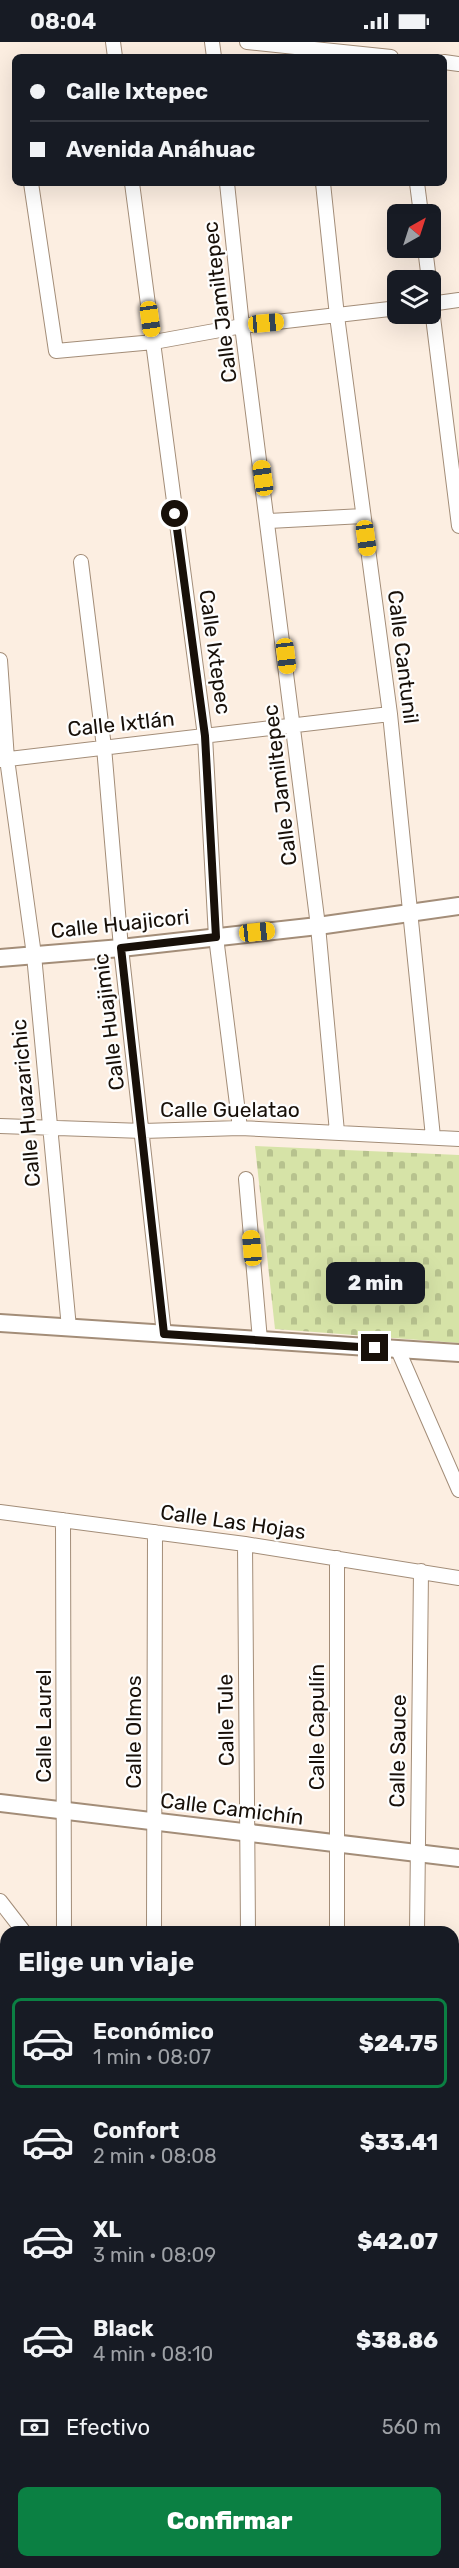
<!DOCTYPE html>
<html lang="es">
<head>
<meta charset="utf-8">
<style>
	body { margin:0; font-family:Rubik,sans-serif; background:#242831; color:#f1f3f6; height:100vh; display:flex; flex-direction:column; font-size:22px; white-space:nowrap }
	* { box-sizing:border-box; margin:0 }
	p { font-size:20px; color:#9ea1a6 }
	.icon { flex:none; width:33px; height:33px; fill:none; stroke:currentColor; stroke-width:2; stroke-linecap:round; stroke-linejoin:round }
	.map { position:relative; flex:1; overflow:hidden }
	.side { position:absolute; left:0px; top:1884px; width:459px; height:642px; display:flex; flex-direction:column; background:#171b24; border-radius:18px 18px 0 0; box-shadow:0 6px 24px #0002 }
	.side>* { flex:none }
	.banner { position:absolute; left:12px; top:12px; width:435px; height:132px; border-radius:9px; box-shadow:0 6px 24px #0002; display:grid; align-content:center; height:132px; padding:0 18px; background:#171b24 }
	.needle { width:39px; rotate:39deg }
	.tools { position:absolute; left:387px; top:162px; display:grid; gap:12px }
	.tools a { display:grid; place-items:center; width:54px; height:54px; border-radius:9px; background:#171b24; box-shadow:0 6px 24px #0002; font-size:30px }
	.end { position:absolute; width:27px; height:27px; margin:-14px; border:8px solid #181009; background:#fff; box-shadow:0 0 0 3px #fff }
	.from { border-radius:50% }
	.bubble { position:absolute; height:42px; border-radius:9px; background:#171b24; box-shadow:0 6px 24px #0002; font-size:20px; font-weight:800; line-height:42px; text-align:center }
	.car { position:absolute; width:18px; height:36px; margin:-18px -9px; border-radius:8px; box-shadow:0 0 4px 2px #0007; background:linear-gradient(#f5c518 24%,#345 0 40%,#f5c518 0 76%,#345 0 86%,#f5c518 0) }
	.banner b { display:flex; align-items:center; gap:21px; height:57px; font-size:22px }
	.banner b+b { border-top:2px solid #363941 }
	.banner i { width:15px; height:15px; background:#f1f3f6 }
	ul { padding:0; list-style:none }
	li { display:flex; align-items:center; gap:18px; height:90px; margin:0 12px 9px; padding:0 6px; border:3px solid transparent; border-radius:9px }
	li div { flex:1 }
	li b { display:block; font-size:22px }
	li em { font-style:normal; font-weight:800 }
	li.selected { border-color:#0b8043 }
	li>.icon { width:54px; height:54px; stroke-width:1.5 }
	h2 { padding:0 18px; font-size:27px; line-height:72px }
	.pay { display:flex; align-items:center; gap:15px; height:66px; padding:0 18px; font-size:22px }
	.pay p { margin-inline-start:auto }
	.primary-button { display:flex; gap:12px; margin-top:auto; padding:12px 18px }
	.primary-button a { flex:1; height:69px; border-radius:9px; background:#0b8043; color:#fff; font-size:24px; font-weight:800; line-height:69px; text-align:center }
	.status { display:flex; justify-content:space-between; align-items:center; height:42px; padding:0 30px; background:#171b24; direction:ltr }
	.status svg { height:16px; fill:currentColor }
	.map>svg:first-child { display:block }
	.green { fill:#d6e3a7 }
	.cemetery { fill:url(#cemetery-stones) }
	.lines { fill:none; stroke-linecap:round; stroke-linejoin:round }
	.stream { stroke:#48a0cb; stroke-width:4 }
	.minor-casing { stroke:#a38d78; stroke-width:16 }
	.tertiary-casing { stroke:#a38d78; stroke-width:20 }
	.trunk-casing { stroke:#a38d78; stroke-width:26 }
	.minor { stroke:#fff; stroke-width:14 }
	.tertiary { stroke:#fff; stroke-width:16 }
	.trunk { stroke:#fff; stroke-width:22 }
	.route { stroke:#181009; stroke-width:8 }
	.labels { text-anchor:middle; stroke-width:4.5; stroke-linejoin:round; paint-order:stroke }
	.street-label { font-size:21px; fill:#181009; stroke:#fefefe }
</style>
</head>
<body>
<div class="status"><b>08:04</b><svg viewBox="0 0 49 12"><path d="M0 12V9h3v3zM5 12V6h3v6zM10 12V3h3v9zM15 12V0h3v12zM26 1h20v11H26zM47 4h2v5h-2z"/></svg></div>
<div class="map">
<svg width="459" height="2526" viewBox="0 0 459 2526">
	<defs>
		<pattern id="cemetery-stones" width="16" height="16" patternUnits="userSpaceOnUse" patternTransform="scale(1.5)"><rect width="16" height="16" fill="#d6e3a7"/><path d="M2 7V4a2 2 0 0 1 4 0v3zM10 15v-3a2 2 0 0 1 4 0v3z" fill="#b7c28e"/></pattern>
	</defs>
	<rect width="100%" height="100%" fill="#fceee1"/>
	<path class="green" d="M59,2520H102L110,2526H67Z"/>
	<path class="cemetery" d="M255,1104L459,1113V1301L275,1287Z"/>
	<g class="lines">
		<path class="stream" d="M0,2348L6,2352
			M234,2520L242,2526"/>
		<g class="minor-casing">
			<path id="minor" d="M113,0L115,15
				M212,0L214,15
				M247,0L391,15
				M444,20L459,22
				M31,141L56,309L154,300L242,284L398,266
				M132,141L205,694L216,895L240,1086
				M227,141L242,284L318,884L337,1090
				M323,141L337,274L390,672L433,1095
				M417,141L421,172
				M425,206L429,238
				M430,251L459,484
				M430,262L459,258
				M269,479L363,474
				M81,520L104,705L121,906L164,1292
				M0,618L7,717L34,913L69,1286
				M0,718L390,672
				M0,1084L143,1089L240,1086L459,1097
				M246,1137L260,1298
				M398,1308L459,1448
				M0,1470L245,1502L459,1536
				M63,1478L64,1890
				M245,1502L248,1890
				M337,1516V1890
				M0,1859L24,1890
				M154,1890L155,1490
				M417,1890L421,1529
				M0,2036L6,2033
				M453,2109L459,2107
				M0,2175L6,2181
				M0,2268L6,2269
				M453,2293L459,2287
				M453,2485L459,2492"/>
		</g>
		<g class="tertiary-casing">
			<path id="tertiary" d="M0,916L121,906L318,884L459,864
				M0,1281L459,1311
				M0,1761L459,1816
				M0,2312L6,2316
				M283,2520L292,2526"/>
		</g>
		<g class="trunk-casing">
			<path id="trunk" d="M0,2413L6,2417
				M0,2487L6,2492
				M42,2520L50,2526
				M142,2520L150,2526"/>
		</g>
		<use href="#minor" class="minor"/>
		<use href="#tertiary" class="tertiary"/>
		<use href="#trunk" class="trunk"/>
	</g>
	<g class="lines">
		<path class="route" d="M175,472L205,694L216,895L121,906L164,1292L375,1306"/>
	</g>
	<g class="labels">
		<g class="street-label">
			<text transform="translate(220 260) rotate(-97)" y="7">Calle Jamiltepec</text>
			<text transform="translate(215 610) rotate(82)" y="7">Calle Ixtepec</text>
			<text transform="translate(403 615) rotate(83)" y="7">Calle Cantunil</text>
			<text transform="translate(121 682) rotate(-6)" y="7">Calle Ixtlán</text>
			<text transform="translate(280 743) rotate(-97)" y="7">Calle Jamiltepec</text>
			<text transform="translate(120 882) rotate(-6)" y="7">Calle Huajicori</text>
			<text transform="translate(109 980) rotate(-97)" y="7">Calle Huajimic</text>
			<text transform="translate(26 1061) rotate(-95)" y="7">Calle Huazarichic</text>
			<text x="230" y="1075">Calle Guelatao</text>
			<text transform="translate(233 1480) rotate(8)" y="7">Calle Las Hojas</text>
			<text transform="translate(226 1678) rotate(-91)" y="7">Calle Tule</text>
			<text transform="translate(44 1684) rotate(-90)" y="7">Calle Laurel</text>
			<text transform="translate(317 1685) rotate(-90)" y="7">Calle Capulín</text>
			<text transform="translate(134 1690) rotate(-90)" y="7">Calle Olmos</text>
			<text transform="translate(398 1709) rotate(-89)" y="7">Calle Sauce</text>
			<text transform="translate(232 1767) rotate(7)" y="7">Calle Camichín</text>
		</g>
	</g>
</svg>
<div class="tools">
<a><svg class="needle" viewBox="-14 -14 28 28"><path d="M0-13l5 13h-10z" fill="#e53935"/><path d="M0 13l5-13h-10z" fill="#9ea1a6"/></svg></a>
<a><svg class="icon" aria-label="layers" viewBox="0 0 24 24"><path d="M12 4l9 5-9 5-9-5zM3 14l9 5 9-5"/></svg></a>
</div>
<i class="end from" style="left:175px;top:472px"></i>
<i class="end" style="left:375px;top:1306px"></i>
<div class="bubble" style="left:326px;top:1220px;width:99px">2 min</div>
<i class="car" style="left:150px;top:277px;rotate:172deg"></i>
<i class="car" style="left:266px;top:281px;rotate:85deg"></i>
<i class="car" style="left:263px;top:436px;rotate:352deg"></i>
<i class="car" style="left:366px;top:496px;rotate:172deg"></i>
<i class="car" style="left:286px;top:614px;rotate:173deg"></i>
<i class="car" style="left:257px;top:890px;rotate:84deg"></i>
<i class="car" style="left:252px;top:1206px;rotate:355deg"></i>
<div class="banner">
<b><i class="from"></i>Calle Ixtepec</b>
<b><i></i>Avenida Anáhuac</b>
</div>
<section class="side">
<h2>Elige un viaje</h2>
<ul>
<li class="selected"><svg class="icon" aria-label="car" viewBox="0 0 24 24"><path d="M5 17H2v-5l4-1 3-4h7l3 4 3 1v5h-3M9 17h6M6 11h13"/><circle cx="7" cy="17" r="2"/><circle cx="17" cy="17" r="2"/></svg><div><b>Económico</b><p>1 min · 08:07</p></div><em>$24.75</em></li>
<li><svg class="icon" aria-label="car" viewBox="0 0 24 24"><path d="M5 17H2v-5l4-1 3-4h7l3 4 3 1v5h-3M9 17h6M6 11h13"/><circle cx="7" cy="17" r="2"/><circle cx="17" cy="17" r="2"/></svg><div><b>Confort</b><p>2 min · 08:08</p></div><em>$33.41</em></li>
<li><svg class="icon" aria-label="car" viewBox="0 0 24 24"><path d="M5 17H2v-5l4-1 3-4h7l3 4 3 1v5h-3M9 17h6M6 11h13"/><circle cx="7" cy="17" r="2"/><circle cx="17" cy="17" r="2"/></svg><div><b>XL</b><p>3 min · 08:09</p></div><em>$42.07</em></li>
<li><svg class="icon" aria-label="car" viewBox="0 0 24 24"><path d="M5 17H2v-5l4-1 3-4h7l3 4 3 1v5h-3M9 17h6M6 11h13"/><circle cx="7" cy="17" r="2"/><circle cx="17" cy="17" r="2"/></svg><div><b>Black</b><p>4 min · 08:10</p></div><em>$38.86</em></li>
</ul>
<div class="pay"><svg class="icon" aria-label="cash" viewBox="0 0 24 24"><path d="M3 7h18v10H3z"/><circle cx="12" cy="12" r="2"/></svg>Efectivo<p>560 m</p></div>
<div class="primary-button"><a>Confirmar</a></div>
</section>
</div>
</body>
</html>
